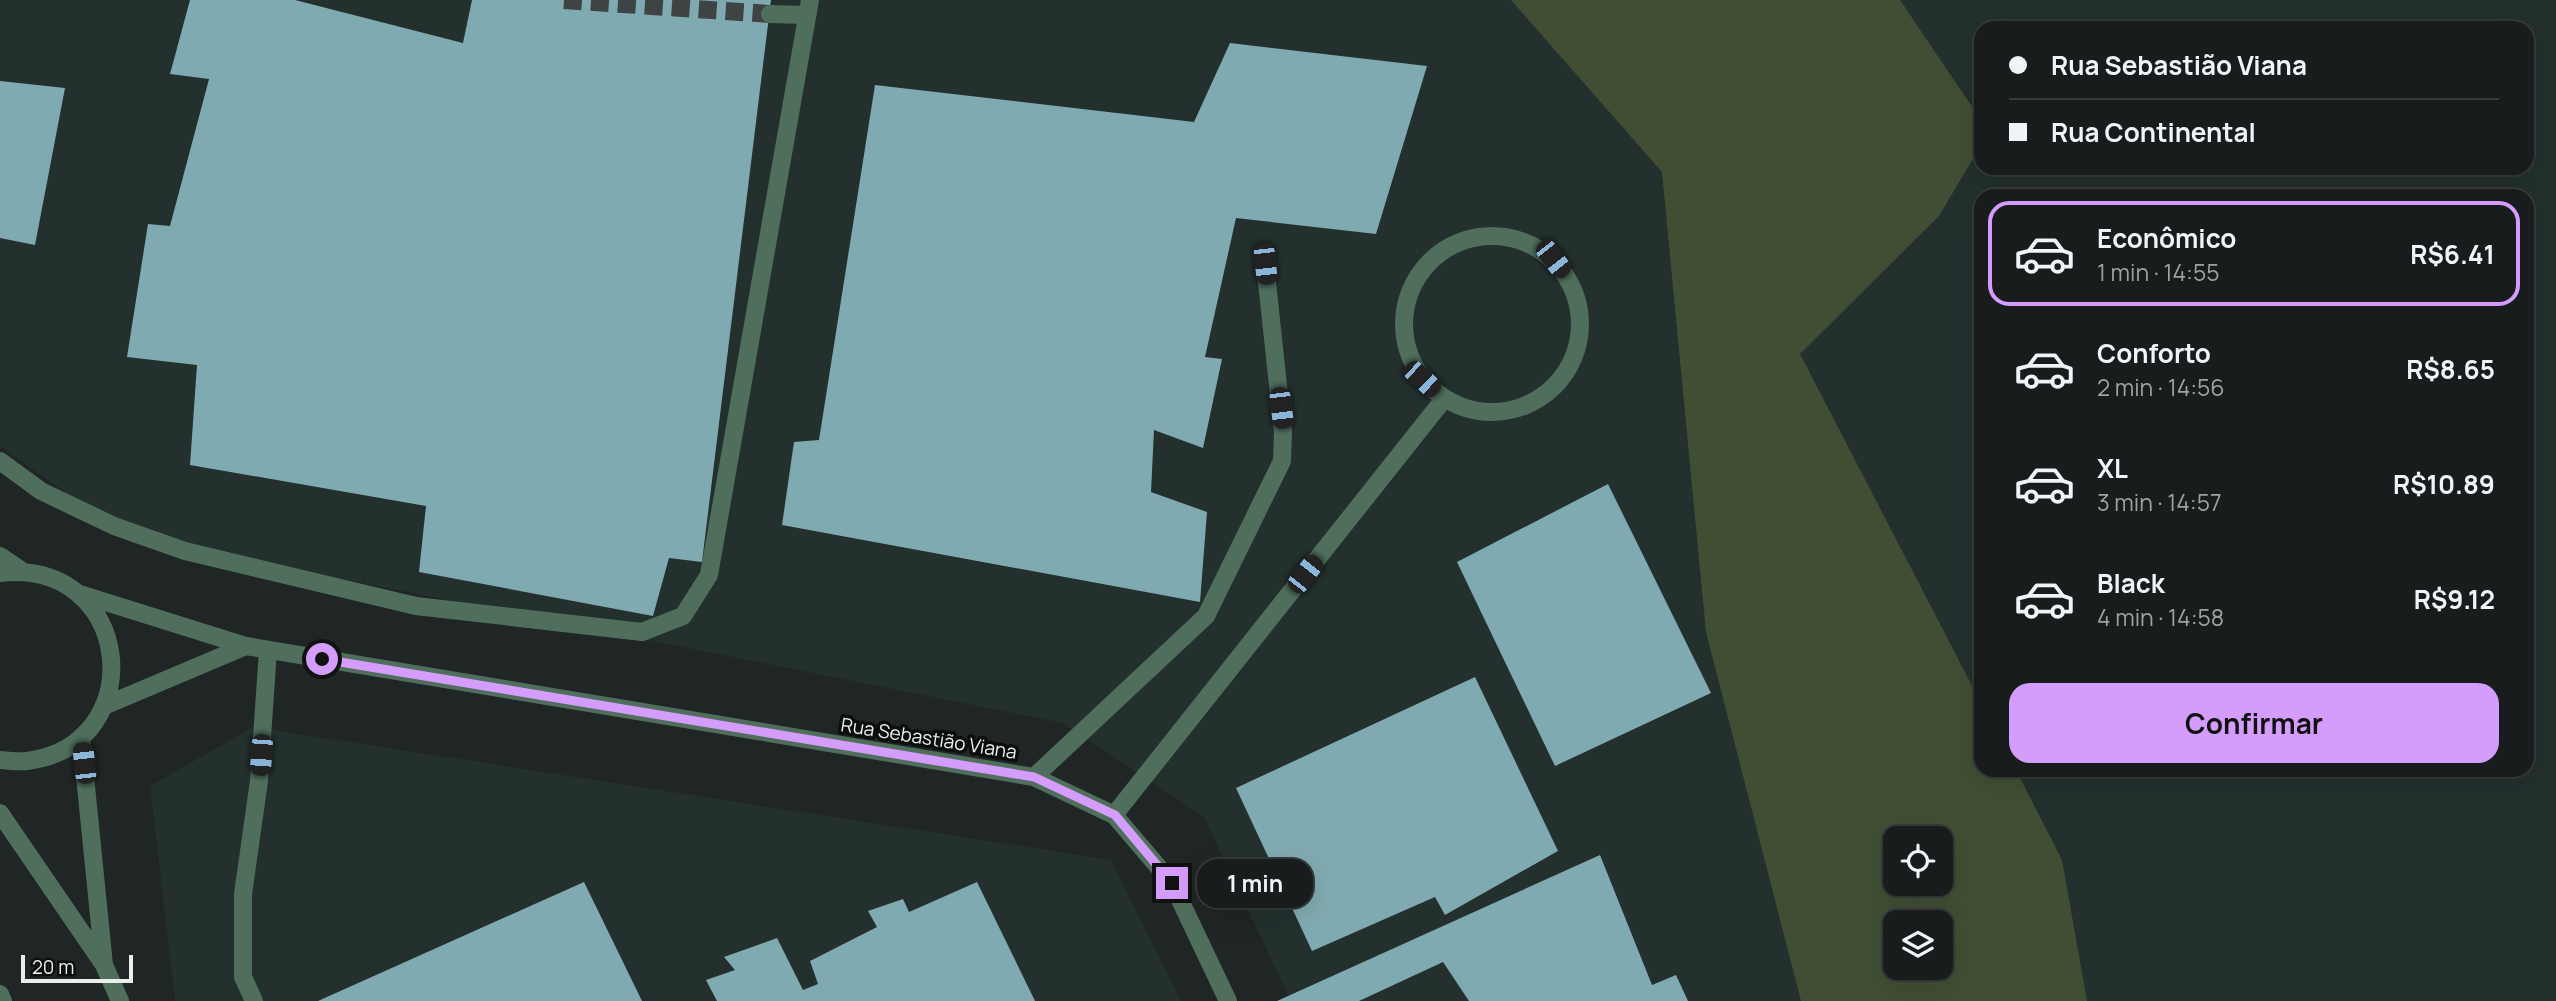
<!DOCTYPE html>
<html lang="pt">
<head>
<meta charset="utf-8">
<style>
	body { margin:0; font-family:Manrope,sans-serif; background:#252929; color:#f1f3f6; height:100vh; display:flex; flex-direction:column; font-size:26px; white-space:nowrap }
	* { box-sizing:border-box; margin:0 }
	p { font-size:23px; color:#9fa1a3 }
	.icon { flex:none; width:38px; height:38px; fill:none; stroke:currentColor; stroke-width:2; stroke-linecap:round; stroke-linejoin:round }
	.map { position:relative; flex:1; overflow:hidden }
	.side { position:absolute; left:1974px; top:189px; width:560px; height:588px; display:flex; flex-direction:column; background:#181c1c; border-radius:21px; box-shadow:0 7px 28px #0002,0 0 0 2px #363a3b }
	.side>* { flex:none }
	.banner { position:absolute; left:1974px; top:21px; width:560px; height:154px; border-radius:21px; box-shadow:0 7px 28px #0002,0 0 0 2px #363a3b; display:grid; align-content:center; height:154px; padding:0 35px; background:#181c1c }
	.buttons { position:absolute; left:1883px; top:826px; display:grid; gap:14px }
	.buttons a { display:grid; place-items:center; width:70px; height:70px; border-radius:14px; background:#181c1c; box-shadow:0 7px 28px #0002,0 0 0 2px #363a3b; font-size:35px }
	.scale { position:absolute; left:21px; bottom:18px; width:112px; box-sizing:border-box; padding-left:7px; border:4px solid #eaeeed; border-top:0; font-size:19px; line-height:24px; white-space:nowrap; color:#eaeeed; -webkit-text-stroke:5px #0c0e0e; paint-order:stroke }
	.end { position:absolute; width:32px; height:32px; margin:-16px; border:9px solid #d49cfb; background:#111; box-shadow:0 0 0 4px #111 }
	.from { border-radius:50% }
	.bubble { position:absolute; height:49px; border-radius:21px; background:#181c1c; box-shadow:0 7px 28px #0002,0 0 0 2px #363a3b; font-size:23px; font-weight:700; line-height:49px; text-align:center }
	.car { position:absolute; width:21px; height:42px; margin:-21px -10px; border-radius:9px; box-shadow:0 0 5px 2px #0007; background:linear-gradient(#222 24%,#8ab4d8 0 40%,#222 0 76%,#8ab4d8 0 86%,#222 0) }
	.banner b { display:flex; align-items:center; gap:24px; height:66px; font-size:26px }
	.banner b+b { border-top:2px solid #363a3b }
	.banner i { width:18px; height:18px; background:#f1f3f6 }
	ul { padding:12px 0 0; list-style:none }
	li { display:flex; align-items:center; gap:21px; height:105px; margin:0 14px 10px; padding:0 21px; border:4px solid transparent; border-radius:21px }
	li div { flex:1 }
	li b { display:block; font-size:26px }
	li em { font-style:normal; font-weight:700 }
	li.on { border-color:#d49cfb }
	li>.icon { width:63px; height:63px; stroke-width:1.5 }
	.cta { display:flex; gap:14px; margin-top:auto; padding:14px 35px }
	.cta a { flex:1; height:80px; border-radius:21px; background:#d49cfb; color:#111; font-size:28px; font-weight:700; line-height:80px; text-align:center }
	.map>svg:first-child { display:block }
	.built { fill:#23302e; fill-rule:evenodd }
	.forest { fill:#404f34; fill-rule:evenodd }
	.building { fill:#80aab1 }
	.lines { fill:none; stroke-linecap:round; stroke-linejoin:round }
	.minor-tunnel { stroke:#3e4443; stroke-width:18; stroke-dasharray:18 9; stroke-linecap:butt }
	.minor { stroke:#4f6f5c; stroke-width:18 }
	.route { stroke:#d49cfb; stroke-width:9 }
	.labels { text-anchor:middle; stroke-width:7; stroke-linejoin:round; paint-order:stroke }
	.street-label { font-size:19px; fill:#eaeeed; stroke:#0c0e0e }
</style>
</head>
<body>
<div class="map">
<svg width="2556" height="1001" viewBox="0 0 2556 1001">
	<rect width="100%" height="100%" fill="#202625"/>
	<path class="built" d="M0,0H2556V1001H1291L1204,817L1063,723L127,536L0,446ZM1981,28H2527V168H1981ZM1981,196H2527V770H1981ZM1895,838H1941V884H1895ZM1895,922H1941V968H1895Z
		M253,727L1111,860L1181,1001H175L150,786Z"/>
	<path class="forest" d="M1511,0H1900L1981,120V145L1939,216L1800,354L1981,703V770H2016L2062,860L2087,1001H1801L1706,632L1662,172ZM1895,838H1941V884H1895ZM1895,922H1941V968H1895Z"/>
	<path class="building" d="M190,0H295L463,43L472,0H771L702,562L669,558L653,616L419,572L426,506L190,465L197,365L127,357L148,224L170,226L209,79L170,74Z
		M1230,43L1427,66L1376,234L1236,218L1205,357L1222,359L1203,448L1154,430L1151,492L1207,512L1200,602L782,525L794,442L819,440L875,85L1194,122Z
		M0,81L65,88L35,245L0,238Z
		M1608,484L1711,693L1555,766L1457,562Z
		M1475,677L1558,851L1445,915L1435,897L1312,951L1236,788Z
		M1600,855L1652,985L1676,975L1688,1001H1469L1443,962L1359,1001H1277Z
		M584,882L642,1001H318Z
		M977,882L1035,1001H717L706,980L735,970L724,957L777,938L803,990L818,984L810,961L877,927L868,911L903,899L909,912Z"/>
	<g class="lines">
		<path class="minor-tunnel" d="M564,0L770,14"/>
		<path class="minor" d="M770,14L807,15
			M1404 324a88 88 0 1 1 176 0a88 88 0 1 1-176 0Z
			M0,461L41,491L114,526L185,551L416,606L642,632L683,616L709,575L810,0
			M0,556L22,571
			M0,573C134,558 152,745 27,761C18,762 9,761 0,760
			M80,594L246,646L1034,777L1114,815L1172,883L1228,1001
			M104,706L246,646
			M81,737L104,965
			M1034,777L1206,616L1282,461L1283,432L1265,264
			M0,813L104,965L120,1001
			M1114,815L1444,399
			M0,994L3,1001
			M254,1001L243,977V894L259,781L268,650"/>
	</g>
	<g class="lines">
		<path class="route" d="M322,659L1034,777L1115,815L1172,883"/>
	</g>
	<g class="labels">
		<g class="street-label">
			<text transform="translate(929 738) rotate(9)" y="7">Rua Sebastião Viana</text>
		</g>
	</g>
</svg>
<div class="buttons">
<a><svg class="icon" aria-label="locate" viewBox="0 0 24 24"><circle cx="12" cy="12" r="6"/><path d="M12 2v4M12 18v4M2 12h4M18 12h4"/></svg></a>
<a><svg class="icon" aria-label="layers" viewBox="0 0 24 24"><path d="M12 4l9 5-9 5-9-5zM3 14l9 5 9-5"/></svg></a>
</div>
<div class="scale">20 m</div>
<i class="end from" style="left:322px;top:659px"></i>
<i class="end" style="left:1172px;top:883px"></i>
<div class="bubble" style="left:1197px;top:859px;width:116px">1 min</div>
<i class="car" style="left:1553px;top:259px;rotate:142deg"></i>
<i class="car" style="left:1265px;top:264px;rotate:174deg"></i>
<i class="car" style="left:1422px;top:379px;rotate:133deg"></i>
<i class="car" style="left:1281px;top:408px;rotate:173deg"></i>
<i class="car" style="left:1305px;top:574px;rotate:38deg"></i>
<i class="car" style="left:261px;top:755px;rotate:184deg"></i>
<i class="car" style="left:84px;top:763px;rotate:354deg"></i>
<div class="banner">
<b><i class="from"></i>Rua Sebastião Viana</b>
<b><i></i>Rua Continental</b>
</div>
<section class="side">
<ul>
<li class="on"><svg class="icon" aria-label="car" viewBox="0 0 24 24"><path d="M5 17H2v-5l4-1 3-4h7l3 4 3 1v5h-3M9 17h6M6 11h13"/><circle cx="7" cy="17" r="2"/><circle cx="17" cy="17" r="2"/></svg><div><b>Econômico</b><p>1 min · 14:55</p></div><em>R$6.41</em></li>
<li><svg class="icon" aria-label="car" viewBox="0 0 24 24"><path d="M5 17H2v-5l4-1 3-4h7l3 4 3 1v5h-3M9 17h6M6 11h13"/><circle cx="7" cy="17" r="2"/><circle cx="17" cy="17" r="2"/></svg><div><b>Conforto</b><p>2 min · 14:56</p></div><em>R$8.65</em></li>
<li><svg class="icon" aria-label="car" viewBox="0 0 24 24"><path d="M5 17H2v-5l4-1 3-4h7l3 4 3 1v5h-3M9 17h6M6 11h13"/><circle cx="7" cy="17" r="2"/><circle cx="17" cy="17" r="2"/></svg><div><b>XL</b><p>3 min · 14:57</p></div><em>R$10.89</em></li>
<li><svg class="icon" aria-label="car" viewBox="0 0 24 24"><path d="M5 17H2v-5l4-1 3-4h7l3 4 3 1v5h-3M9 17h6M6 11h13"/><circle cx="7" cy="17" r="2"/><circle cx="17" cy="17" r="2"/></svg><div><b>Black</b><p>4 min · 14:58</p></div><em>R$9.12</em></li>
</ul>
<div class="cta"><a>Confirmar</a></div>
</section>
</div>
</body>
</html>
